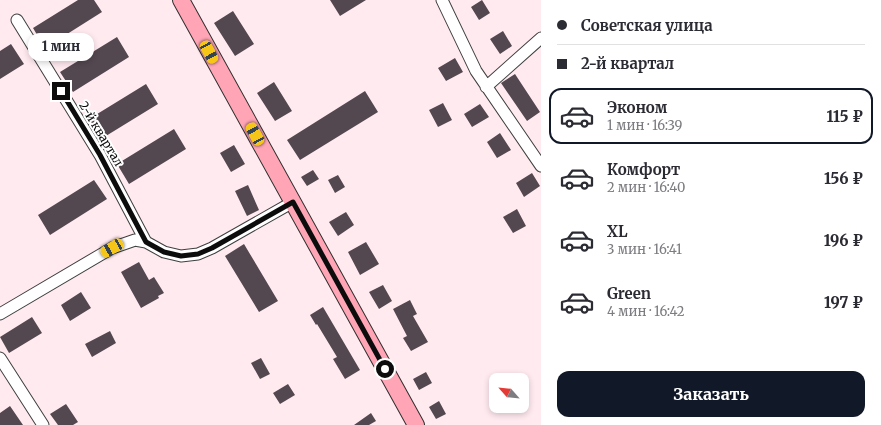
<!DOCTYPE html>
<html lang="ru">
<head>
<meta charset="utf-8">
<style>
	body { margin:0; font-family:Merriweather,serif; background:#f7f7f7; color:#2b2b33; height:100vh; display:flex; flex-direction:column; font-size:15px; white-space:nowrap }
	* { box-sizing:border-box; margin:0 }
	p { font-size:13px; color:#7c7c81 }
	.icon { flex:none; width:22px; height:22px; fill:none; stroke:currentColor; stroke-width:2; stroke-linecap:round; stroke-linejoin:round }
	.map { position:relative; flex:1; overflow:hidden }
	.panel { display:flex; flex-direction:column; background:#fff; width:340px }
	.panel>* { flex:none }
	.banner { display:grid; align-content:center; height:88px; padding:0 16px; background:#fff }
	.needle { width:26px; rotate:297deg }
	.controls { position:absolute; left:489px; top:373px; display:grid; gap:8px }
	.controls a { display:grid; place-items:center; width:40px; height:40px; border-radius:8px; background:#fff; box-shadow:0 2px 6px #0003; font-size:20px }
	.end { position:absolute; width:18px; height:18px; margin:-9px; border:5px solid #0c0c0c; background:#fff; box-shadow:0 0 0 2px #fff }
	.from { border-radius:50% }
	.bubble { position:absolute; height:28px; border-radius:12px; background:#fff; box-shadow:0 2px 6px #0003; font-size:13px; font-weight:800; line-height:28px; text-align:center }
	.car { position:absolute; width:12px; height:24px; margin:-12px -6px; border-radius:5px; box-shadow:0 0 3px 1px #0007; background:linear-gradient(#f5c518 24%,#345 0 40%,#f5c518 0 76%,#345 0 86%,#f5c518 0) }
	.banner b { display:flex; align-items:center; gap:14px; height:38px; font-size:15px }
	.banner b+b { border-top:1px solid #e1e1e2 }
	.banner i { width:10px; height:10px; background:#2b2b33 }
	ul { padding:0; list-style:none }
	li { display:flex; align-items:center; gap:12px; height:56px; margin:0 8px 6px; padding:0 8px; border:2px solid transparent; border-radius:12px }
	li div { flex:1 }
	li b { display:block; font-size:15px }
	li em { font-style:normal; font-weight:800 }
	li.current { border-color:#111827 }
	li>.icon { width:36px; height:36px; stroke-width:1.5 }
	.primary-button { display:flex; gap:8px; margin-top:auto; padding:8px 16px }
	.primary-button a { flex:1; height:46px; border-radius:12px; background:#111827; color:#fff; font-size:16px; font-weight:800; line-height:46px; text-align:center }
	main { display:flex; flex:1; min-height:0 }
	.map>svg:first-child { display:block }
	.building { fill:#544850 }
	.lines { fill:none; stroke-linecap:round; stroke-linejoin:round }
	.minor-casing { stroke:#3f3f3f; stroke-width:13 }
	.secondary-casing { stroke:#2e2e2e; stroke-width:18 }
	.minor { stroke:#fff; stroke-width:11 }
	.secondary { stroke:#ffa5b5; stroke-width:16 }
	.route { stroke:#0c0c0c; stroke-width:5 }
	.labels { text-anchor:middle; stroke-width:4; stroke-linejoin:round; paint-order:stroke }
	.street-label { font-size:12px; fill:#0c0c0c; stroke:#fff }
</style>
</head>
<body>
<main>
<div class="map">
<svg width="541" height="425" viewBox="0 0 541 425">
	<rect width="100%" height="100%" fill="#ffeaf0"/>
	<path class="building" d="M78,0H94L102,12L45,48L33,28Z
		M330,0H366L340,16Z
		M482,0L490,13L479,20L471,7Z
		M233,11L254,44L235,56L214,23Z
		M503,31L512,46L500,54L490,39Z
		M117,37L129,57L73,92L60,72Z
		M11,44L24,64L0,79V51Z
		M455,58L463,72L446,81L438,68Z
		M515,74L540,112L527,121L501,83Z
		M274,82L292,111L275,121L257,93Z
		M146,84L158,104L101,139L89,119Z
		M365,91L378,112L300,160L287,140Z
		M443,103L452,120L438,127L429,110Z
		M480,104L489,117L472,127L464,114Z
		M174,129L186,149L129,184L117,164Z
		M500,133L511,150L497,158L487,142Z
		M234,145L245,164L231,172L220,153Z
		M313,170L319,179L307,186L301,177Z
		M532,173L540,186L524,197L516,183Z
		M338,175L345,187L335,193L328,180Z
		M94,180L107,199L50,235L38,215Z
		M248,185L259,210L247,216L235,191Z
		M517,209L526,226L513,233L503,217Z
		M346,212L354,225L338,236L329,222Z
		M366,242L379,264L360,275L348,252Z
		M244,244L278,301L259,312L225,256Z
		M139,262L149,280L154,277L164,293L158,296L159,298L141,308L121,272Z
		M383,285L392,301L379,309L369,292Z
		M81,292L91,308L70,321L61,305Z
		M410,300L417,314L413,316L428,342L411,351L403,338L407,336L393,309Z
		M323,307L360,370L345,379L333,359L337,357L317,324L316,325L310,315Z
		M32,317L42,333L9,353L0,337Z
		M110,331L116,343L92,357L85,344Z
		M261,358L270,374L260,379L251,363Z
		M426,372L432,383L419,390L413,379Z
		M288,384L295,395L280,404L273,393Z
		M439,401L446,414L436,419L429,407Z
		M66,404L78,422L73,425H58L50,414Z
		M10,406L23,425H0V413Z
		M371,413L376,421L369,425H354Z"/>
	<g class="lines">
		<g class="minor-casing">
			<path id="minor" d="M442,0L476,71L541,166
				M17,20L100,155L146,242
				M486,87L541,38
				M0,314L112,248L135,240L146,242L164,252L181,256L198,254L212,248L293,202
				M0,358L43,425"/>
		</g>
		<g class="secondary-casing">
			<path id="secondary" d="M181,0L416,425"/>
		</g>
		<use href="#minor" class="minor"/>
		<use href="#secondary" class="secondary"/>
	</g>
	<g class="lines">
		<path class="route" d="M61,91L100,155L146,242L164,252L181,256L198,254L212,248L293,202L385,369"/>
	</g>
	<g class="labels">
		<g class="street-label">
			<text transform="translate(101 134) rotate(59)" y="4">2-й квартал</text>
		</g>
	</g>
</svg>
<div class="controls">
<a><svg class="needle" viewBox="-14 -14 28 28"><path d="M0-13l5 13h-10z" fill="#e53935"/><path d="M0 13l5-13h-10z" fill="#7c7c81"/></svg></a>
</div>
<i class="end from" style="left:385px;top:369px"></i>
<i class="end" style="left:61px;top:91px"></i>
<div class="bubble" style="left:28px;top:33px;width:66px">1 мин</div>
<i class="car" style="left:209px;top:52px;rotate:151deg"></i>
<i class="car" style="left:255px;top:134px;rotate:331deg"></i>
<i class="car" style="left:112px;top:248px;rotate:240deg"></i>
</div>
<section class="panel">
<div class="banner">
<b><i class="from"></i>Советская улица</b>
<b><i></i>2-й квартал</b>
</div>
<ul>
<li class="current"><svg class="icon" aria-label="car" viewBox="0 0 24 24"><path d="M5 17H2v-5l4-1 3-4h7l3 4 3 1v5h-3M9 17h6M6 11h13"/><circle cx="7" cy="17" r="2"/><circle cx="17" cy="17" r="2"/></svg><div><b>Эконом</b><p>1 мин · 16:39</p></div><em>115 ₽</em></li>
<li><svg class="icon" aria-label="car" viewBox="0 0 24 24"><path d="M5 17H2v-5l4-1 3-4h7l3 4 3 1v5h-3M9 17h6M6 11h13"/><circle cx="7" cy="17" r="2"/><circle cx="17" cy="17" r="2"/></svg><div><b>Комфорт</b><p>2 мин · 16:40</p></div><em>156 ₽</em></li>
<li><svg class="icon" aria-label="car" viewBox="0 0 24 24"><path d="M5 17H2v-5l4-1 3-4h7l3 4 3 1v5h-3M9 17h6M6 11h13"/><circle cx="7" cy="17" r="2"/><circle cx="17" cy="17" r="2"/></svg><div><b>XL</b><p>3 мин · 16:41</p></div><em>196 ₽</em></li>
<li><svg class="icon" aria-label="car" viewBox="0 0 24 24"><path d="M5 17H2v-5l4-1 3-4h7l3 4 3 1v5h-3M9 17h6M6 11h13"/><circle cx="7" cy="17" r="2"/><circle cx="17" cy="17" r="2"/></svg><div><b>Green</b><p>4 мин · 16:42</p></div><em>197 ₽</em></li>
</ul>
<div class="primary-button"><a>Заказать</a></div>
</section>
</main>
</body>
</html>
